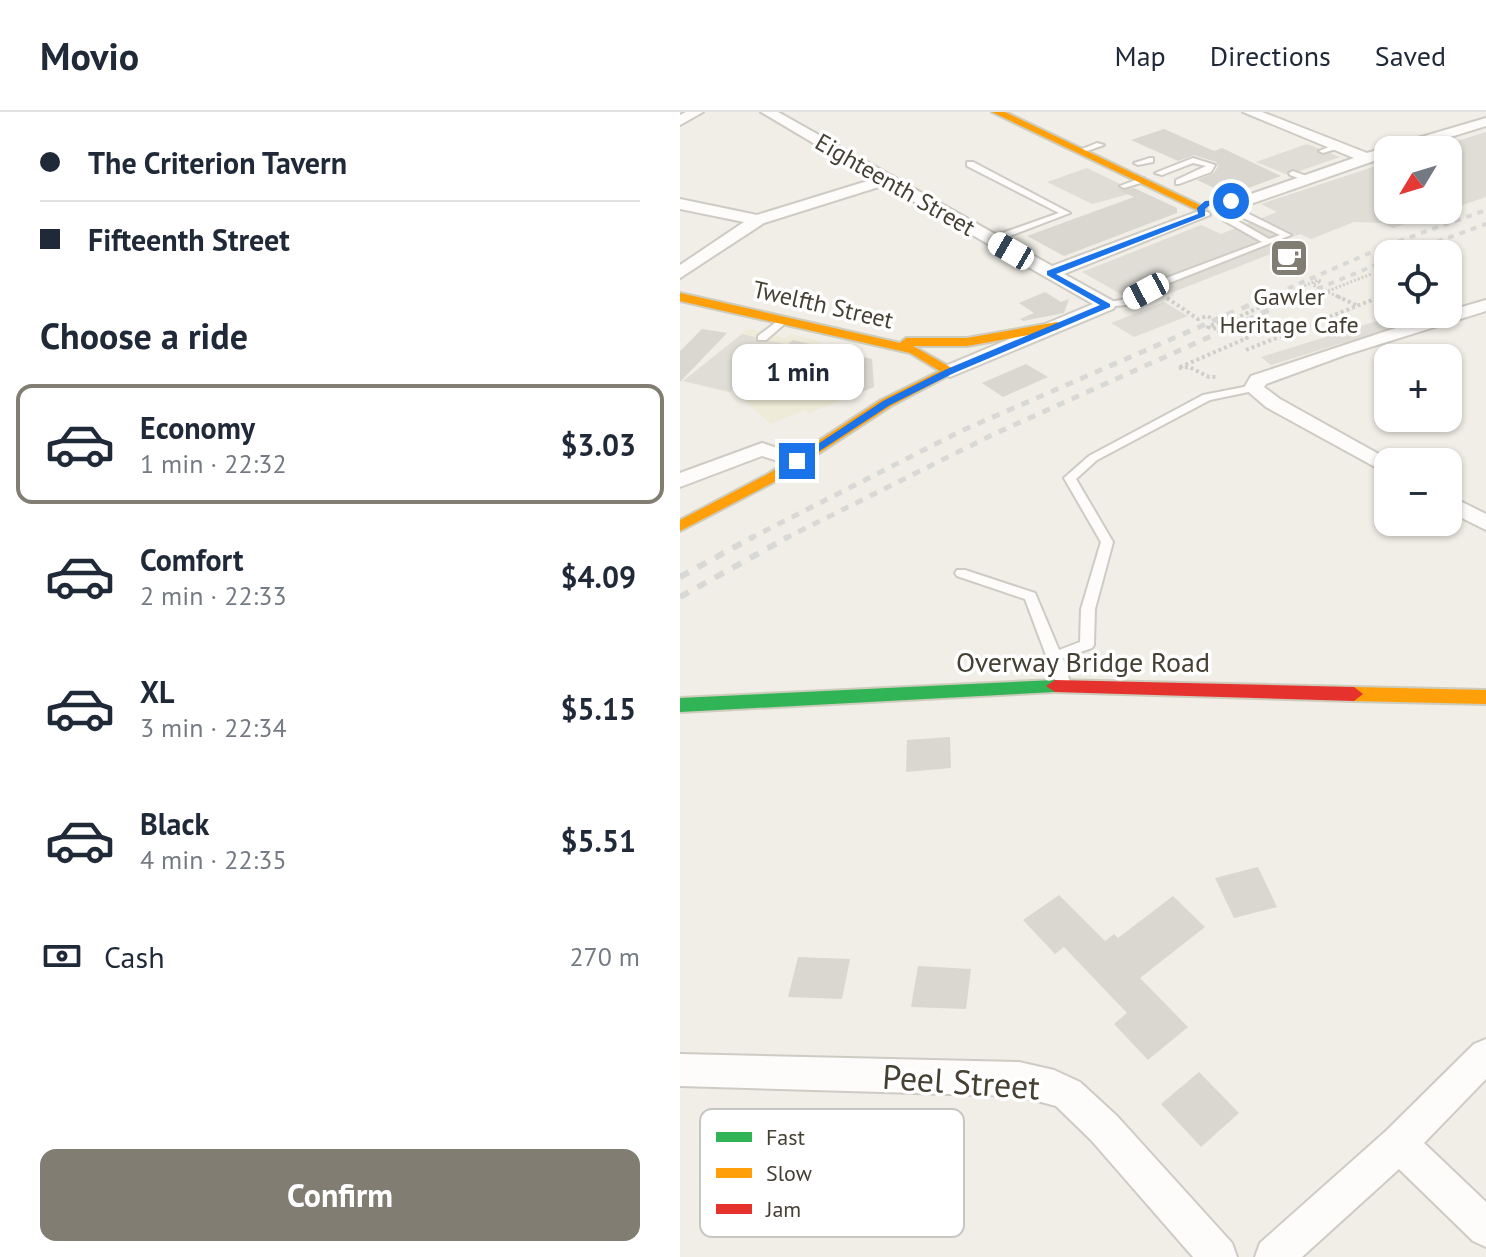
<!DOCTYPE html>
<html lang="en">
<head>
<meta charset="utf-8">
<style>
	body { margin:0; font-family:"PT Sans",sans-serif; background:#f6f6f7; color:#1f2937; height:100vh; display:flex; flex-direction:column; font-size:30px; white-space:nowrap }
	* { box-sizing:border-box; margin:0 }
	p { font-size:26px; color:#747a83 }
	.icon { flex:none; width:44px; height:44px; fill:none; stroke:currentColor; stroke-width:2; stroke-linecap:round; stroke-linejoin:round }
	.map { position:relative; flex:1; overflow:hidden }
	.sheet { display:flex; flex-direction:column; background:#fff; width:680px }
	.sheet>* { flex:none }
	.banner { display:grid; align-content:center; height:176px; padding:0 40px; background:#fff }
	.needle { width:52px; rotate:232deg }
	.tools { position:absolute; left:694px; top:24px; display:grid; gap:16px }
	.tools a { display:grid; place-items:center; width:88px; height:88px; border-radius:16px; background:#fff; box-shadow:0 2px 6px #0004; font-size:40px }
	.end { position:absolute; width:36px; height:36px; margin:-18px; border:10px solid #1a73e8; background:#fff; box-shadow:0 0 0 4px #fff }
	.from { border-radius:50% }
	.bubble { position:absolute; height:56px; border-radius:16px; background:#fff; box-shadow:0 2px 6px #0004; font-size:26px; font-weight:600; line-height:56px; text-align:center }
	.car { position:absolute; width:24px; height:48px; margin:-24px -12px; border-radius:10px; box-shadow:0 0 6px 2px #0007; background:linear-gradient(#fff 24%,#345 0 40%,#fff 0 76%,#345 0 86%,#fff 0) }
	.banner b { display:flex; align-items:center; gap:28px; height:76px; font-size:30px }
	.banner b+b { border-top:2px solid #e0e1e3 }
	.banner i { width:20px; height:20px; background:#1f2937 }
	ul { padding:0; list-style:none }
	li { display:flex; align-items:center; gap:24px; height:120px; margin:0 16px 12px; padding:0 24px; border:4px solid transparent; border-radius:16px }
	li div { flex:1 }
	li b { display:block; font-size:30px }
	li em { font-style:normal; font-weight:600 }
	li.active { border-color:#817d72 }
	li>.icon { width:72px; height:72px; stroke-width:1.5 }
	h2 { padding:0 40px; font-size:36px; line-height:96px }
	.pay { display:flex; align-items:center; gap:20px; height:88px; padding:0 40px; font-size:30px }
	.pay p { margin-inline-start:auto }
	.button { display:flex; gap:16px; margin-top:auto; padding:16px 40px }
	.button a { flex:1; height:92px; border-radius:16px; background:#817d72; color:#fff; font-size:32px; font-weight:600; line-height:92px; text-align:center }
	header { display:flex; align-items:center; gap:48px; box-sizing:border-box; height:112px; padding:0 40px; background:#fff; border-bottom:2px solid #e0e1e3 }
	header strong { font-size:38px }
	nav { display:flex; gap:44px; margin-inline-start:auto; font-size:28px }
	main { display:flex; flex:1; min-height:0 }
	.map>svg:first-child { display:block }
	.education { fill:#eeebd8 }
	.parking { fill:#dfddd6 }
	.building { fill:#d9d7cf }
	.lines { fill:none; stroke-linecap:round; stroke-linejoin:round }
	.lane-casing { stroke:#cecbc4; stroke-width:4 }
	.street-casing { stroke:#cecbc4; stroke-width:4 }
	.fast-casing { stroke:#ceccbd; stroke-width:4 }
	.slow-casing { stroke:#ceccbd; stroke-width:4 }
	.jam-casing { stroke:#ceccbd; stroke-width:4 }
	.path-far1 { stroke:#d0cec9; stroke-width:3; stroke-dasharray:2 2; stroke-linecap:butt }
	.path { stroke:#d0cec9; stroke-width:4; stroke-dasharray:3 3; stroke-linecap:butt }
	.lane { fill:#fdfcfb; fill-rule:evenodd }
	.street { fill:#fdfcfb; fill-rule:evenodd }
	.fast { fill:#30b455; fill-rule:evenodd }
	.slow { fill:#ff9f0a; fill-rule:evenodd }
	.jam { fill:#e5322d; fill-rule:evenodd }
	.rail-far2 { stroke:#d8d8d7; stroke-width:4; stroke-dasharray:6 6; stroke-linecap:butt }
	.rail-far1 { stroke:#d8d8d7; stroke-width:5; stroke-dasharray:8 8; stroke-linecap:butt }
	.rail { stroke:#d8d8d7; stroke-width:6; stroke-dasharray:10 10; stroke-linecap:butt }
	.route { fill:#1a73e8 }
	.labels { text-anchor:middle; stroke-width:7; stroke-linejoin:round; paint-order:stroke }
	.far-street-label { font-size:24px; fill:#454033; stroke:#fff }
	.far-poi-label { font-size:24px; fill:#454033; stroke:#fff }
	.street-label { font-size:28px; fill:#454033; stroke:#fff }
	.near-street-label { font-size:34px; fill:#454033; stroke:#fff }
	.key { fill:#fff; stroke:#c7c6c2; stroke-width:2 }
	.key-label { font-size:22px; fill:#454033 }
</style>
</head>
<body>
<header>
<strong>Movio</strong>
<nav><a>Map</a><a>Directions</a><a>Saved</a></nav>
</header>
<main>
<section class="sheet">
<div class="banner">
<b><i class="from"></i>The Criterion Tavern</b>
<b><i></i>Fifteenth Street</b>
</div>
<h2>Choose a ride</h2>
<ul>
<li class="active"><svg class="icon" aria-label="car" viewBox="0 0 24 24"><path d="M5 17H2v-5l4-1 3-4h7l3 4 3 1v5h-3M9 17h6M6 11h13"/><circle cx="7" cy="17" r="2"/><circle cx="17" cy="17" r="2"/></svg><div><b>Economy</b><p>1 min · 22:32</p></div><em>$3.03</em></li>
<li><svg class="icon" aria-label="car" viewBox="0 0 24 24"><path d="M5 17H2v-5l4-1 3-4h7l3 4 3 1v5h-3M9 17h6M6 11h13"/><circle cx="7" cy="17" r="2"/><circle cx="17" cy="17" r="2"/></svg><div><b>Comfort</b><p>2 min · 22:33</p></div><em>$4.09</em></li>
<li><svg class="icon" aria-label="car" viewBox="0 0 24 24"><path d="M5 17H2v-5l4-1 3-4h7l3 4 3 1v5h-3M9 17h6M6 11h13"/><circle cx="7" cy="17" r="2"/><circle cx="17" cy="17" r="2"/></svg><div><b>XL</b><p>3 min · 22:34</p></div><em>$5.15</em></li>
<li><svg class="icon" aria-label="car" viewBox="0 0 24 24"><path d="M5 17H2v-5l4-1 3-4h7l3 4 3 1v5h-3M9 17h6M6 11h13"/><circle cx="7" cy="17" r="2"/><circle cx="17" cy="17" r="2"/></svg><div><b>Black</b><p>4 min · 22:35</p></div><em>$5.51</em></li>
</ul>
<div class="pay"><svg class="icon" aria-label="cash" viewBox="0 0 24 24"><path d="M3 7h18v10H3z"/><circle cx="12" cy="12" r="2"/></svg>Cash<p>270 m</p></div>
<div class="button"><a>Confirm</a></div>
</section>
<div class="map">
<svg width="806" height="1145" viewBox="0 0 806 1145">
	<rect width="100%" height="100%" fill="#f0eee6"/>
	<path class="education" d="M68,217L106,226L111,222L140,229L136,234L192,247L194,275L129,301L124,298L91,312L58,283L3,269Z"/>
	<path class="parking" d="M806,20V85L768,98V38H748Z
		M627,32L660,45L608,63L576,50Z
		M708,50V98H767L713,116L701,111L674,110L631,127L620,122L597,131L606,136L460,193L402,160L521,113L541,122L597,100L581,92Z
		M407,56L457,80L412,92L367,70Z
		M484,190L508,204L454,225L431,211Z
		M720,202L754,203L591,253L581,245Z
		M62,222L108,233L50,280L3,269Z"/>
	<path class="building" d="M484,17L534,39L542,36L601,64L549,83L517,68L534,61L538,54L536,50L514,43L498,49L451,28Z
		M454,76L497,96V101L384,144L347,124L454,85L439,78Z
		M365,180L381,190L389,187L384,201L343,209L340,207L354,201L339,191Z
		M22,217L47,221L0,270V239Z
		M113,228L192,247L194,275L174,283L77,258Z
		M346,252L368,265L323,285L302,271Z
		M270,625L271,656L226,660L227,628Z
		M578,755L597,795L554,806L535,766Z
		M379,783L425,829L434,822L438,826L493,784L525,815L460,866L508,915L468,948L434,912L447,901L384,835L375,842L343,808Z
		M118,845L170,847L162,887L108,885Z
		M238,854L291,857L286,897L231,895Z
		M519,960L559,1001L521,1035L481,992Z"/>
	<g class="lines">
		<g class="lane-casing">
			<path id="lane" d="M417,31L424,33L401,41L397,39Z
				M656,32H659V36L643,41L639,39Z
				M470,46H473V50L458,53L454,51Z
				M513,46L535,53L531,60L499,72H496V68L526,54L513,51L482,63L475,61Z
				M287,50H293L390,101L314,130H308V126L379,101L287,54Z
				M613,59L629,65L630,67L626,69L610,63L609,61Z
				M461,66H464V70L444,76L440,74Z
				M557,99H563L611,123L479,175L446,193L424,195V191L441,188L473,171L582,130L543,108V104H549L589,127L600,123L557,103Z
				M100,207L108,209L86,228H78V224Z
				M574,273L579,276L578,278L530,288L417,348L396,367L433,430L415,497L414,533L412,536L383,546L391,574L389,578H379L345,487L277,464L275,461L277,458H285L355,481L379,538L400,530L401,497L421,430L384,366L409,344L523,283Z"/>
		</g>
		<g class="street-casing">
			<path id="street" d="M6,0H23L0,13V3Z
				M81,0H98L372,154L516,100H528L530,103L384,162L433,189L436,193L433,197L270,265L260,259L263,255L413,192L205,73L84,111L0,166V153L64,110L0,97V87L77,103L194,67Z
				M563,0H582L687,41L806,6V14L728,38H708V44L559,96L554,94V88L674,46Z
				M806,188V199L665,243L586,272L584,275L600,287L713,350H708V362L586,295L564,276L571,264L758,202H768V199Z
				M82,331L124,345L128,349L117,355L82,344L0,375V361Z
				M768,383L806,402V418L768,399Z
				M806,927V967L744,1031L806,1090V1135L793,1129L719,1057L622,1145H575L580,1131L706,1019L794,932Z
				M0,942L339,950L374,958L400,970L437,1004L552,1131L557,1145H513L411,1028L376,994L339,984L0,974Z"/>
		</g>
		<g class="fast-casing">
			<path id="fast" d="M375,568L384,574L375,580L0,600V586Z"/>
		</g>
		<g class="slow-casing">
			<path id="slow" d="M312,0H325L526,96L517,98Z
				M0,181L220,231L226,226H287L377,210L383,214L377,218L287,234H233L277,259L211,294L98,368L0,419V408L88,362L201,288L260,259L230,241L0,189Z
				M674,575L806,578V592L674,589L665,582Z"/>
		</g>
		<g class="jam-casing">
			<path id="jam" d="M375,568L674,575L683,582L674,589L375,580L366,574Z"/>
		</g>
		<path class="path-far1" d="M648,179L691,162
			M599,186L637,168L641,169L633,173L661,186
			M697,186L708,182"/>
		<path class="path" d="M657,184L678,194
			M487,186L518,207L527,204L539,210L528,215L533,217L543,213L567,226L498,256L509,255L529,265H537
			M544,212L603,184
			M566,238L702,184"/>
		<use href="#lane" class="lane"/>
		<use href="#street" class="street"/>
		<use href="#fast" class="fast"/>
		<use href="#slow" class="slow"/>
		<use href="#jam" class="jam"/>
		<path class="rail-far2" d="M723,142L806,112
			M586,186L708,133L806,98
			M615,186L708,148"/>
		<path class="rail-far1" d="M69,427L281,319L590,184
			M104,427L314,322L620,184"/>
		<path class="rail" d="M0,465L73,425
			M0,485L108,425"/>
	</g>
	<path class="route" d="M551,87L554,91L530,93L525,97V104L376,162L430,192V195L274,261L210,293L121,351L112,349L203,289L267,257L420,193L367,163V159L518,102L517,96L525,89Z"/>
	<defs>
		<g id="cafe-square" transform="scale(2)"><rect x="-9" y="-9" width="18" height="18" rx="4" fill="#817d72" stroke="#fff"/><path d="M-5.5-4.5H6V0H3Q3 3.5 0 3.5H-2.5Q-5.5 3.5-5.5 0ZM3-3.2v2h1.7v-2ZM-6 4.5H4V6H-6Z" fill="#fff"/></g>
	</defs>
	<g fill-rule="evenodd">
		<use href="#cafe-square" x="609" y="146"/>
	</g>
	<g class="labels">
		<g class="far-street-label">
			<text transform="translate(215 73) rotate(30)" y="8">Eighteenth Street</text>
			<text transform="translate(143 193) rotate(13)" y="8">Twelfth Street</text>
		</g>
		<g class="far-poi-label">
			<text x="609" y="193">Gawler<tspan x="609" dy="28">Heritage Cafe</tspan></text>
		</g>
		<g class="street-label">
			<text x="403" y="560">Overway Bridge Road</text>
		</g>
		<g class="near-street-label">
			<text transform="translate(281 970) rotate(4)" y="12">Peel Street</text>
		</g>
	</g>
	<rect x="20" y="997" width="264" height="128" rx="12" class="key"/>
	<rect x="36" y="1020" width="36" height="10" fill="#30b455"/>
	<rect x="36" y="1056" width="36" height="10" fill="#ff9f0a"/>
	<rect x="36" y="1092" width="36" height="10" fill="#e5322d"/>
	<g class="key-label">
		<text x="86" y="1033">Fast</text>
		<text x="86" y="1069">Slow</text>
		<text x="86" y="1105">Jam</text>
	</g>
</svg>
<div class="tools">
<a><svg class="needle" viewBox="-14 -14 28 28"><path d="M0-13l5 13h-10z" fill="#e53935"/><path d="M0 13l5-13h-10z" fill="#747a83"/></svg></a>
<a><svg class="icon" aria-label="locate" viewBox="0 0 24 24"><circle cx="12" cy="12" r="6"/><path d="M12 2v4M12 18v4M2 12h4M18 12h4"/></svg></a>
<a>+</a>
<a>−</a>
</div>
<i class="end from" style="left:551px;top:89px"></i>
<i class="end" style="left:117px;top:349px"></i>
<div class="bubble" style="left:52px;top:232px;width:132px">1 min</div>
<i class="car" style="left:331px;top:139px;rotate:300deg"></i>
<i class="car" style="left:466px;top:179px;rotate:242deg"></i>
</div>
</main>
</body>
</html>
